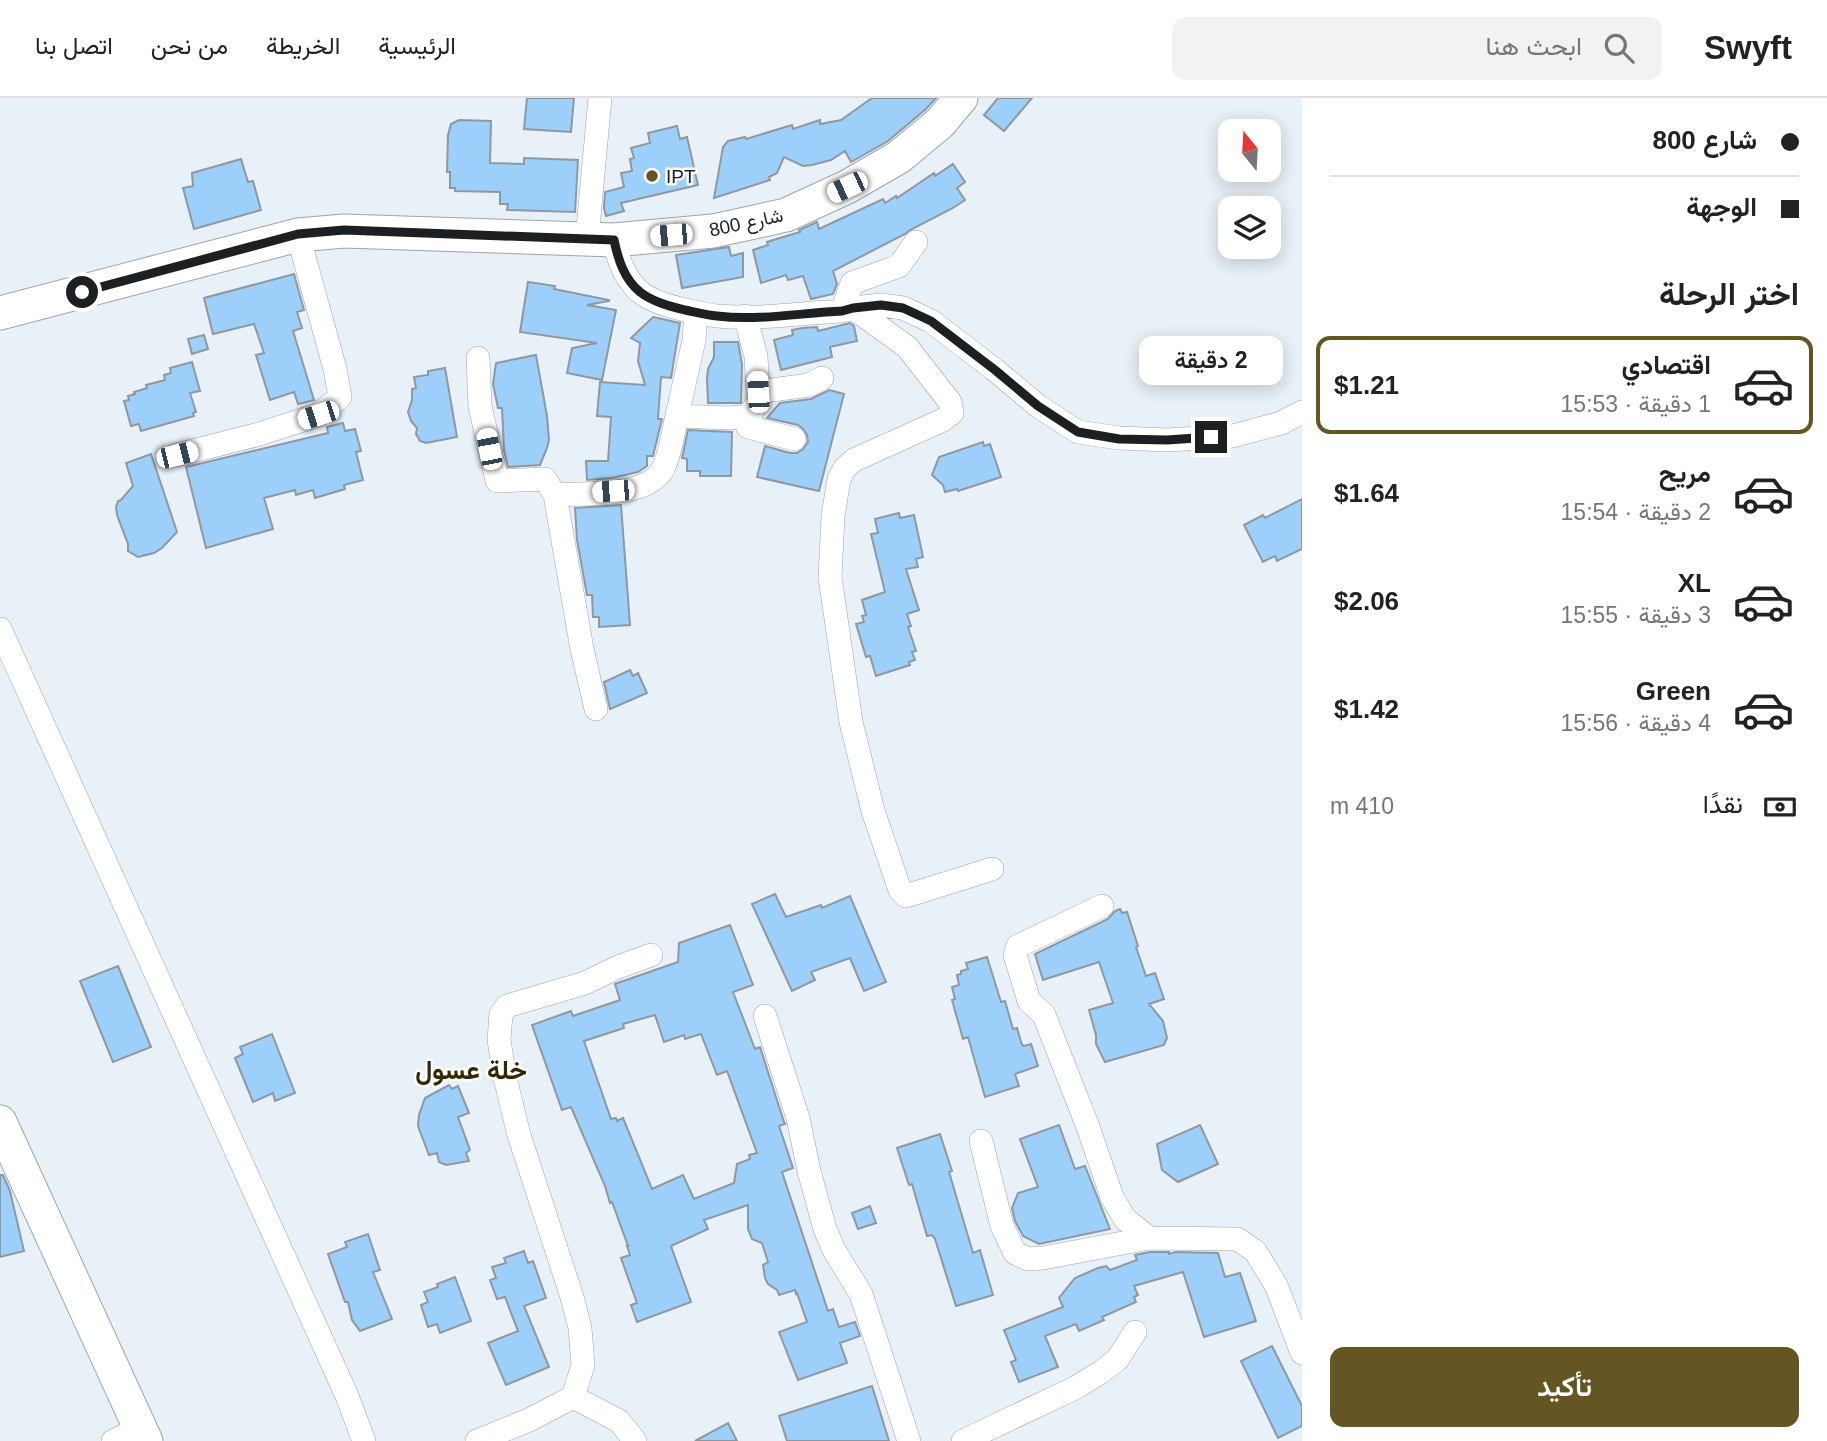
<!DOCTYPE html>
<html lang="ar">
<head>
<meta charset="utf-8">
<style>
	body { margin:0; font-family:Helvetica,Vazirmatn,sans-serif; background:#f2f2f2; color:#222; direction:rtl; height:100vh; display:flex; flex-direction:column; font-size:26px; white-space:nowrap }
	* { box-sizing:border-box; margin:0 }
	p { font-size:23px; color:#767676 }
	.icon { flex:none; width:38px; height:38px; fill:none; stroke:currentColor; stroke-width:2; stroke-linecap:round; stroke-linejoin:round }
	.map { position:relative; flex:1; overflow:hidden; direction:ltr }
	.drawer { display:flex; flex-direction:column; background:#fff; width:525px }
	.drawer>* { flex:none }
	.top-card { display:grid; align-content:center; height:154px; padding:0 28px; background:#fff }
	.needle { width:46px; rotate:342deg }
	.controls { position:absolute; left:1218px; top:21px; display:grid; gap:14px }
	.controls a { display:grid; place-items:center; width:63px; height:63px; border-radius:14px; background:#fff; box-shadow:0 4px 18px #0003; font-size:35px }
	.end { position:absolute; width:32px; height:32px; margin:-16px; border:9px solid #1d2023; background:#fff; box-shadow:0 0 0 4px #fff }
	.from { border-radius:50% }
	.bubble { position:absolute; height:49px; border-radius:14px; background:#fff; box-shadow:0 4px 18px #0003; font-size:23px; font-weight:600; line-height:49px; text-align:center; direction:rtl }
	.car { position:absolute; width:21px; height:42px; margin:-21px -10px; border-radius:9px; box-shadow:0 0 5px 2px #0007; background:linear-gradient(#fff 24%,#345 0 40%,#fff 0 76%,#345 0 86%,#fff 0) }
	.top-card b { display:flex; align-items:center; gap:24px; height:66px; font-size:26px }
	.top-card b+b { border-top:2px solid #e0e0e0 }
	.top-card i { width:18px; height:18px; background:#222 }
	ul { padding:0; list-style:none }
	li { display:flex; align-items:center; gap:21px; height:98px; margin:0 14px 10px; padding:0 14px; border:4px solid transparent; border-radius:14px }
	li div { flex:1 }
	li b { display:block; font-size:26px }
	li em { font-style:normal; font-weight:600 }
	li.active { border-color:#645523 }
	li>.icon { width:63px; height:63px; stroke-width:1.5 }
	h2 { padding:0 28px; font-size:32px; line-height:84px }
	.pay { display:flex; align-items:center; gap:18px; height:77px; padding:0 28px; font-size:26px }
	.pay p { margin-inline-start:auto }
	.action { display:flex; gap:14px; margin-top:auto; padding:14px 28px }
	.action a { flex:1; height:80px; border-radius:14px; background:#645523; color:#fff; font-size:28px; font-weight:600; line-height:80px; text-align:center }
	header { display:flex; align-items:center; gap:42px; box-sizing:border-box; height:98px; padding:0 35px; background:#fff; border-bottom:2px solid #e0e0e0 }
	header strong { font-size:33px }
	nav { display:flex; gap:38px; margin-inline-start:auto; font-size:24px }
	.search { width:490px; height:63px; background:#f2f2f2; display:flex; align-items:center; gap:18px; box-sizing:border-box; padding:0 24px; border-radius:14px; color:#767676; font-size:26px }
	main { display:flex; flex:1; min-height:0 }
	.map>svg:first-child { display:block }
	.building { fill:#9cd0fb; stroke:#90989f; stroke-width:2; fill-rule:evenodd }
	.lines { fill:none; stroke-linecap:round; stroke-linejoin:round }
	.street-casing { stroke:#9ca5ac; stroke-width:24 }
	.secondary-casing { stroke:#9ca5ac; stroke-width:35 }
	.street { stroke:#fff; stroke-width:23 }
	.secondary { stroke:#fff; stroke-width:33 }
	.route { stroke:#1d2023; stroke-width:9 }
	.poi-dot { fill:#645523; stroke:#fbfdfe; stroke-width:2.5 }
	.labels { text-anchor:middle; stroke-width:5; stroke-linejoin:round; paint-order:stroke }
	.poi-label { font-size:19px; fill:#1d2023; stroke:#fbfdfe; text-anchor:start }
	.street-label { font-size:19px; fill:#1d2023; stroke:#fbfdfe }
	.district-label { font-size:26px; font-weight:bold; fill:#332800; stroke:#fbfdfe }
</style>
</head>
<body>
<header>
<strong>Swyft</strong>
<div class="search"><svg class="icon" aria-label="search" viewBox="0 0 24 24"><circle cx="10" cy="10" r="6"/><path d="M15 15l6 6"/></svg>ابحث هنا</div>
<nav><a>الرئيسية</a><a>الخريطة</a><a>من نحن</a><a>اتصل بنا</a></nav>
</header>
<main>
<section class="drawer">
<div class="top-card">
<b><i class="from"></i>شارع 800</b>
<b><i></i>الوجهة</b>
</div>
<h2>اختر الرحلة</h2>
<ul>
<li class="active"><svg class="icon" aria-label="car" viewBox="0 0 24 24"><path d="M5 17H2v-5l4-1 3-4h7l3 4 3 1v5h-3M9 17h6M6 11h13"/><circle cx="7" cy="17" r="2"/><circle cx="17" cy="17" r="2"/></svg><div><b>اقتصادي</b><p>1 دقيقة · 15:53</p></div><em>$1.21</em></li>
<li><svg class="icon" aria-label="car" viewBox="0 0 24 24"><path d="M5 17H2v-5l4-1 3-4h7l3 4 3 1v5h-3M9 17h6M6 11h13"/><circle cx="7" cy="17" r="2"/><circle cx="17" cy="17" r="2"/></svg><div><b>مريح</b><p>2 دقيقة · 15:54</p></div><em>$1.64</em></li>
<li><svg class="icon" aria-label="car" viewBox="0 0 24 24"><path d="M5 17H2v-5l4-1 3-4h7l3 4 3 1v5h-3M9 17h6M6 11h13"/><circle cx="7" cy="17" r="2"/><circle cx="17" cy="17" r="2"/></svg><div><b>XL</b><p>3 دقيقة · 15:55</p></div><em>$2.06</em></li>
<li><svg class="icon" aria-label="car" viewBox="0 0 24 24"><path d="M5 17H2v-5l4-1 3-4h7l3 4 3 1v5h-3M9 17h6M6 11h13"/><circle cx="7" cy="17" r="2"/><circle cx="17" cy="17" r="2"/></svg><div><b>Green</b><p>4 دقيقة · 15:56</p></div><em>$1.42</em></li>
</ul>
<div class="pay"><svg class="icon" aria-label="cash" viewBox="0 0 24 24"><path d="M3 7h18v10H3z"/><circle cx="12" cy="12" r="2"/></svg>نقدًا<p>410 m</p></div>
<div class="action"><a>تأكيد</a></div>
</section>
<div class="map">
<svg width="1302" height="1343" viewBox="0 0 1302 1343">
	<rect width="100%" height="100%" fill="#e8f1f8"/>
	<path class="building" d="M527,0H574L571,34L524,31Z
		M872,0H936L926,11L888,43L851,64L845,53L831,62L812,67L803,68L784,59L777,75L769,79L770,82L714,100L723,49L728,43L745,39L746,41L792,27L793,31L820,22V26L841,22Z
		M998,0H1032L1004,33L984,17Z
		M459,22L491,23L490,65L524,66V60L578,62L575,114L507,112L508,106H500V94L455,93V90H450V74H447L448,37L451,26Z
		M677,28L680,41L687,39L698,87L621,105L624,113L606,118L604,110L605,94L624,89L621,75L632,73L630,61L634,60L631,50L650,45L648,35Z
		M241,61L248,84L253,83L261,112L194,131L183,90L193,88L192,75Z
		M953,66L965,84L957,90L965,102L953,110L910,132L905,136L833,173L837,186L833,196L811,201L803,178L788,182L786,177L761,185L753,152L768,147L767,144L800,134L799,132L817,124L819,131L883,101L885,105L896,98L897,100L934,75L935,78Z
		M729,149L731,158L743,155V179L682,190L676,157Z
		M294,176L304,212L297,214L302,230L293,233L314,302L298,306L294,294L270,302L256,257L264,255L254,226L213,236L204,200Z
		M528,184L555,188L554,191L609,202V203L587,207L616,212L602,282L567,275L572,250L597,245L520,234Z
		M653,219L680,225L671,280L661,279L658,321H662L653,358H647V368L638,374L612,380L587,382L586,363H608L611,319L597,318L600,284L645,287L638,263L640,245L631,240Z
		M850,225L854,228L857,243L830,249L832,259L781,272L774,242L793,237L792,232L802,230L817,229L818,233Z
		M204,237L208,251L192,256L188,241Z
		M714,244H738L742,266L741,305H708L707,280L708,271L714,259Z
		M536,257L547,318L549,342L547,350L540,367L508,369L504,352L502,310H498L493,286L496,265Z
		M192,264L200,293L190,295L196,314L193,315L194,318L141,333L139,326L131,328L124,303L129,302L128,298L135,296L134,294L147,290L146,287L165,282L164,277L171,275L170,270Z
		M445,270L457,339L426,345L420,343L416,336L417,330L411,323L408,314L412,302V291L416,290L414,279L428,277V273Z
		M829,292L844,296L819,393L757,379L765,348L790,355H797L803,351L808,344L807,337L803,331L798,327L767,320L780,305L811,301Z
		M343,325L345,333L355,331L361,353L356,354L363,382L344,387L345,391L315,400L313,392L296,397L295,392L264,400L273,431L206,450L186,369L328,335L327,329Z
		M688,332L732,334L731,378H700V373H687V361L682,360Z
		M983,344L984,348L990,346L1001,379L958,393L957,391L945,394L943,387L932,377L939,359Z
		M151,356L177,434L162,450L154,455L138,459L128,453V446L117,417L116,409L118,403L121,402L133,388L126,365Z
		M1302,401V451L1277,463L1275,458L1263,464L1244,427L1263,417L1265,420Z
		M621,407L630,527L599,529V519H593L592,497H587L577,442L575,410Z
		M899,415L900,420L914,417L923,459L916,461L918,469L906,471L919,512L907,516L911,528L908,529L916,553L912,554L915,562L909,564L910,567L876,578L870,558L866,559L856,526L864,524L862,518L866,517L862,502L885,494L871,436L878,435L875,421Z
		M630,572L633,578L638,575L647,595L610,611L604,584Z
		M775,796L786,819L821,807L822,810L850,798L886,884L864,893L850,860L811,874L815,882L792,893L752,806Z
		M1120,811L1122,815L1127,814L1138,848L1136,849L1146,878L1155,875L1164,901L1149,906L1163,923L1167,940L1164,947L1105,964L1096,946V937L1089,912L1113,905L1099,864L1043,882L1035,856L1108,821L1115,813Z
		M730,827L753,887L733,894L755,951L760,949L784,1024L785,1026L779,1028L793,1070L782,1074L828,1213L833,1211L839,1229L855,1224L860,1238L840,1245L847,1265L798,1282L779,1234L807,1224L797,1195L796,1196L795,1192L779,1197L777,1192L768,1186L765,1180L763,1167L768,1164L762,1145L752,1141L748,1131V1107L704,1122L708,1131L671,1148L691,1204L637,1224L631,1207L637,1205L621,1160L630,1157L627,1148H628L612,1104L610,1105L605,1088L571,1009L562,1012L532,927L571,913L573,918L620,902L615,886L678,864L679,845ZM655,917L664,944L684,937L685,941L701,936L717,977L727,973L757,1055L749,1057L750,1061L737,1066L734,1085L694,1101L683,1077L652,1091L623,1020L617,1023L616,1020L611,1021L584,943L624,930L623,926Z
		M987,859L1001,904L1005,903L1013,931L1017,930L1022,947L1024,948L1031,946L1038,968L1015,976L1019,988L985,999L968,939L963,941L952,902L955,901L952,889L959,887L957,877L961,876V873L968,871L966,865Z
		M118,868L151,949L113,964L80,883Z
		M272,936L295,995L275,1003L273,995L253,1004L235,960L243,956L240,949Z
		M449,987L452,991L458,988L469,1015L458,1019L470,1052L466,1055L469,1063L446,1067L439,1064L437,1055L429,1057L418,1028L419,1017L425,1000Z
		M1059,1027L1075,1071L1085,1068L1110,1131L1039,1146L1023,1138L1015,1123L1012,1110L1018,1095L1038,1089L1020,1041Z
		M1200,1027L1218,1066L1178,1084L1162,1072L1157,1046Z
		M940,1036L952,1073L949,1074L973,1155L980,1152L993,1197L956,1208L935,1141L932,1137L927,1138L912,1086L909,1087L897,1050Z
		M0,1077H3L10,1093L24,1153L0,1159Z
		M870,1108L876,1125L858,1131L852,1115Z
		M368,1136L380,1172L373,1174L392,1221L360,1233L352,1222L348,1204H345L328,1156L347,1149L345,1144Z
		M524,1153L528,1165L533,1163L546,1200L524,1208L549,1269L506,1287L488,1245L518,1233L505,1199L497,1201L490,1182L496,1180L492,1169L506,1165L504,1160Z
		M1150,1154H1169V1156L1176,1154L1218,1155L1225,1179L1240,1175L1256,1223L1204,1239L1183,1174L1134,1188L1138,1197L1134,1199L1136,1204L1102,1219L1104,1222L1079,1233L1076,1226L1045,1238L1058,1269L1019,1284L1011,1264L1016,1262L1004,1232L1063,1209L1059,1200L1075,1180L1098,1170L1106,1168L1110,1172L1137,1162L1135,1157Z
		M455,1179L471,1223L440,1235L437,1226L428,1229L421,1207L428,1204L424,1194L438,1189L437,1186Z
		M1272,1248L1302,1308V1328L1278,1340L1241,1263Z
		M872,1288L889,1343H787L779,1318Z
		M728,1325L737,1343H695Z"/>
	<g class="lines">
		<g class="street-casing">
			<path id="street" d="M587,141L600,0
				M614,142C618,161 624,180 640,194C653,204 669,208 685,212C695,214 706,217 717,218C758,222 800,215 842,213L853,210L881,207L903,210L931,223L995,272L1038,308L1078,334L1119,340L1167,342L1233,338L1281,325L1302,314
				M853,210L907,249L950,304L952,315L943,322L854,362L845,370L839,381L833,418L830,479L851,624L873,713L900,792L906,798L992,771
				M842,213L852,185L899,168L916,144
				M696,214L694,242L677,318L729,320L751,318
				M745,218L756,258L758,294L809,287L822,280
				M478,260L480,308L497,383L545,381L555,397L582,551L596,611
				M753,311L748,329L794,341
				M177,357L256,337L318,317L340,299L335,271L298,137
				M555,397C585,395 647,400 663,371C671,355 673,334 677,318
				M0,531L347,1298L364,1343
				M1102,808L1018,848L1015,857L1029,903L1044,917L1088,1029L1112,1099L1125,1121L1149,1140L1237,1141L1255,1153L1276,1187L1302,1255
				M765,918L798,1020L809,1073L825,1131L834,1152L861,1196L909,1343
				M981,1043L1002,1128L1015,1155L1028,1161L1043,1160L1149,1140
				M113,1343L140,1330
				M477,1343L529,1322L573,1299
				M635,1343L619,1323L573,1299L583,1267L580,1230L572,1199L519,1037L505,980L499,942L501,916L507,908L585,885L618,869L651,857
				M963,1343L1077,1289L1101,1274L1117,1262L1135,1234"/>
		</g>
		<g class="secondary-casing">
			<path id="secondary" d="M0,215L298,137L344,133L614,142L713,133L786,117L847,89L899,59L940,25L961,0
				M0,1024L146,1343"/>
		</g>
		<use href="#street" class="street"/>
		<use href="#secondary" class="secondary"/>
	</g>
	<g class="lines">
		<path class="route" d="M82,194L298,136L344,132L614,142C618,161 624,181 640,194C653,204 669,208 685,212C695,214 706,217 717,218C758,223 800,215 842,213L853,210L881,207L903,210L931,223L995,272L1038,308L1078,334L1119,341L1167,342L1211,339"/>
	</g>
	<circle class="poi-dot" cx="652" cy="78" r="7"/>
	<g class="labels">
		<g class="poi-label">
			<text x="666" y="85">IPT</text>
		</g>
		<g class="street-label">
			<text transform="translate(746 124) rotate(-12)" y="7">شارع 800</text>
		</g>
		<g class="district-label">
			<text x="471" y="981">خلة عسول</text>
		</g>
	</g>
</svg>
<div class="controls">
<a><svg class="needle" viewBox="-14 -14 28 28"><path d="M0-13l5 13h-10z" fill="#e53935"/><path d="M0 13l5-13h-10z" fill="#767676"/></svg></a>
<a><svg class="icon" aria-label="layers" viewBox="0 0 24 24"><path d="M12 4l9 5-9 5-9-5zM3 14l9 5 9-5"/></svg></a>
</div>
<i class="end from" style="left:82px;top:194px"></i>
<i class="end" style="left:1211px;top:339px"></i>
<div class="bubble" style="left:1139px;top:238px;width:144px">2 دقيقة</div>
<i class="car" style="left:847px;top:89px;rotate:245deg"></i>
<i class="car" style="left:671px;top:137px;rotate:265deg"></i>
<i class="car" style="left:758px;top:294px;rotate:357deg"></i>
<i class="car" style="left:318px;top:317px;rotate:252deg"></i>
<i class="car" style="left:489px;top:351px;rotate:349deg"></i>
<i class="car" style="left:177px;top:357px;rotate:76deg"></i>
<i class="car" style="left:613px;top:393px;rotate:266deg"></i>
</div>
</main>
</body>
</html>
